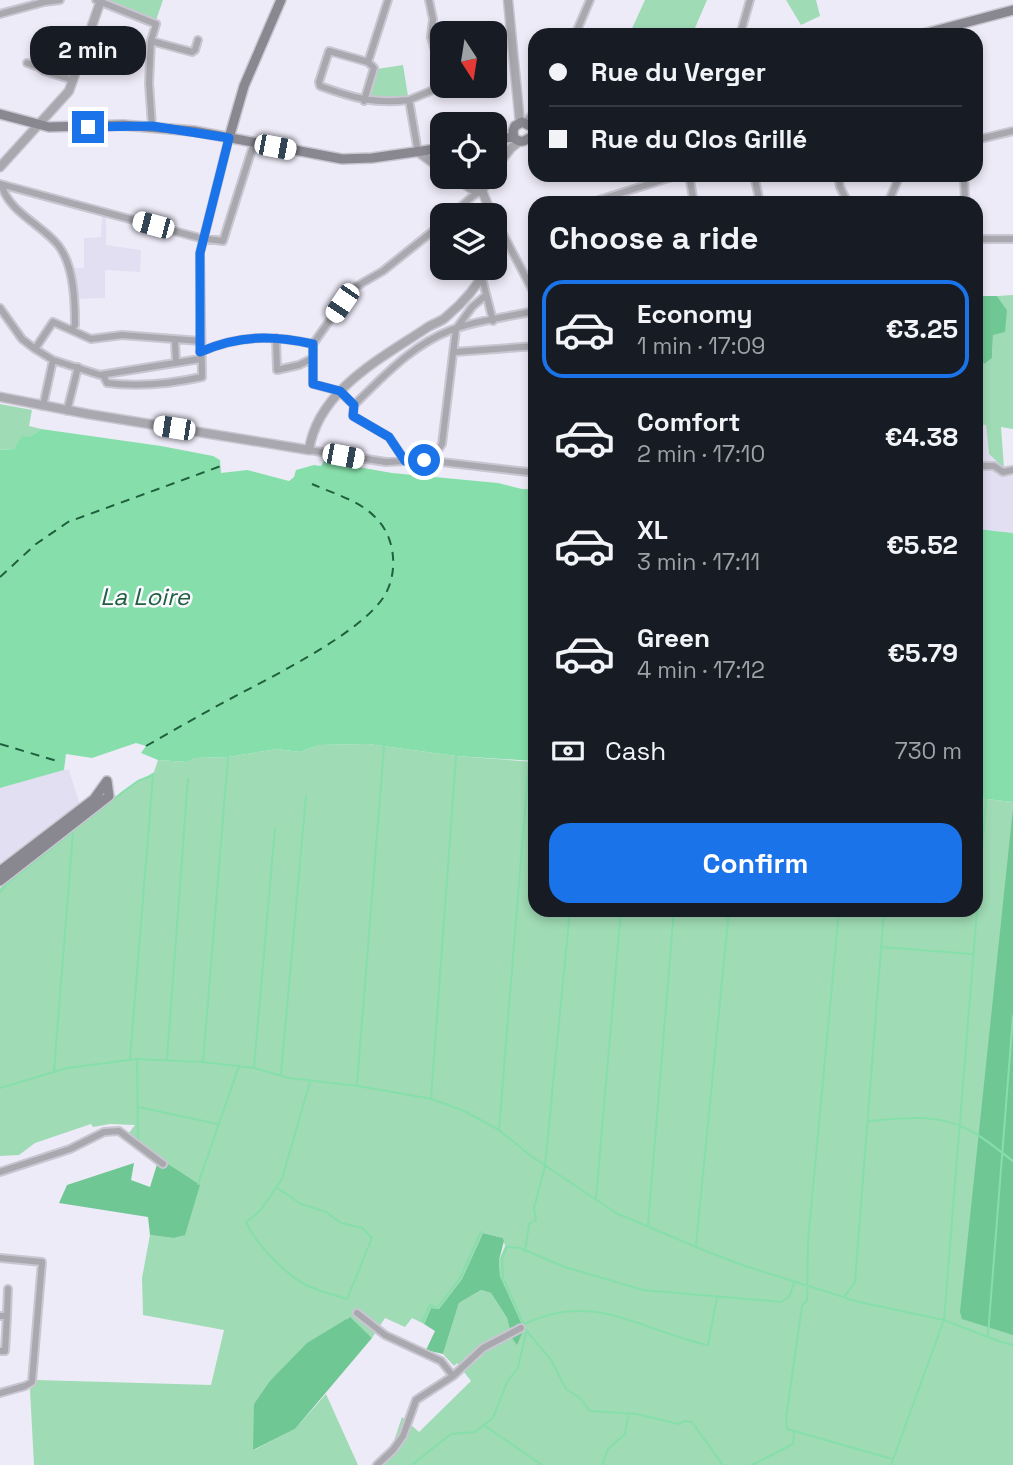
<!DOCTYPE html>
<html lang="en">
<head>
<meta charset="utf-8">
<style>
	body { margin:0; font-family:"Space Grotesk",sans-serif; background:#242831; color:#f1f3f6; height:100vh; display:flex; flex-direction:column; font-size:26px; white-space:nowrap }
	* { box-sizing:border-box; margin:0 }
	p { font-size:23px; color:#9ea1a6 }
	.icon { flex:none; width:38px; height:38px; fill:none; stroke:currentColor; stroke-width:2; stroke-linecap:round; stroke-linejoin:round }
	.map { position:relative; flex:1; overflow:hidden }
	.panel { position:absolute; left:528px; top:196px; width:455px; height:721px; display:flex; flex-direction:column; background:#171b24; border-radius:21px; box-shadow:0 4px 10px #0003 }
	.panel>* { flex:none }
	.guide { position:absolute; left:528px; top:28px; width:455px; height:154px; border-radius:21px; box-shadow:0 4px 10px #0003; display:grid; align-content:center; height:154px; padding:0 21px; background:#171b24 }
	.needle { width:46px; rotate:168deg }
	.controls { position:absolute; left:430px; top:21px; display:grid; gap:14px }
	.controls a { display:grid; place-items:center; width:77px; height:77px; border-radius:14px; background:#171b24; box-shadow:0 4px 10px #0003; font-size:35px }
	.end { position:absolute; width:32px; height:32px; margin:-16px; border:9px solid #1a73e8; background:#fff; box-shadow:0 0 0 4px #fff }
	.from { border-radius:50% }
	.bubble { position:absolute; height:49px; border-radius:21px; background:#171b24; box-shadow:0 4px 10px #0003; font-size:23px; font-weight:600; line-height:49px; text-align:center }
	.car { position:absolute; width:21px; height:42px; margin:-21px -10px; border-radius:9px; box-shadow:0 0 5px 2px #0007; background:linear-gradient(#fff 24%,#345 0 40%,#fff 0 76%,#345 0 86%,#fff 0) }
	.guide b { display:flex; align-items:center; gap:24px; height:66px; font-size:26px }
	.guide b+b { border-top:2px solid #363941 }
	.guide i { width:18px; height:18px; background:#f1f3f6 }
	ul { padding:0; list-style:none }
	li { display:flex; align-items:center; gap:21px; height:98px; margin:0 14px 10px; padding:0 7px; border:4px solid transparent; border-radius:21px }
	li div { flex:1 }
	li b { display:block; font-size:26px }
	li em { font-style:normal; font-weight:600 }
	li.active { border-color:#1a73e8 }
	li>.icon { width:63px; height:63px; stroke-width:1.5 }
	h2 { padding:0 21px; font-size:32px; line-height:84px }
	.pay { display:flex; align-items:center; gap:18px; height:77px; padding:0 21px; font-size:26px }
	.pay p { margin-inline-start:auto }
	.cta { display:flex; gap:14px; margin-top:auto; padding:14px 21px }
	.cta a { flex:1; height:80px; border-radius:21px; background:#1a73e8; color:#fff; font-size:28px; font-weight:600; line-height:80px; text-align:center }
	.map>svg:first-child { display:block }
	.built { fill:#e3dff3 }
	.green { fill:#9fdbb5 }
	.forest { fill:#6fc793 }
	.water { fill:#86dfaa }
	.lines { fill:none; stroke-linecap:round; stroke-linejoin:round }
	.stream { stroke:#86dfaa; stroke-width:2 }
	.ferry { stroke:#20603e; stroke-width:2; stroke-dasharray:9 7; stroke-linecap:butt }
	.minor-casing { stroke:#c9c6d2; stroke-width:10 }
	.tertiary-casing { stroke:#c9c6d2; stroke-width:11 }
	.secondary-casing { stroke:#c9c6d2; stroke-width:12 }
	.minor { stroke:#a9a8ae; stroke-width:6 }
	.tertiary { stroke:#a9a8ae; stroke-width:8 }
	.secondary { stroke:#89878f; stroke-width:9 }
	.route { stroke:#1a73e8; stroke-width:9 }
	.labels { text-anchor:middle; stroke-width:5; stroke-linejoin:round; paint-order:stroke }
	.water-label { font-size:24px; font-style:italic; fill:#20603e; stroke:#faf9ff }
</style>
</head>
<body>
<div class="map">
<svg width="1013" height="1465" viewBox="0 0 1013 1465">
	<rect width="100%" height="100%" fill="#eeebf8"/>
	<path class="built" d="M102,216L106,217V245L141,250L140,272L105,270V298L76,299L70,268H84V238L101,237Z
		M977,424H986L989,454L1004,468L1007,475H1013V533L977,529Z
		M64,770H69L80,805L0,888V788Z"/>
	<path class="green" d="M105,0H163L156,20L104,2Z
		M645,0H707L692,35H629Z
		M786,0H816L820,16L801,25Z
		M403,65L408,96L375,98L369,94L377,69Z
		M1013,295V429L1001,427L1004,468L989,454L986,425L977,424L976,368L992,358L993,335L1007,310L997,296Z
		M0,404L32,410L29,426L41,429L14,449L0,450Z
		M368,744L456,756L535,762L536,910H976L977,798L1013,802V1465H371L392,1447L402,1417L419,1432L471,1381L457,1363L454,1366L443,1354L459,1303L481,1290L491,1293L507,1318L512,1338L524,1329L500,1276L499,1260L505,1246L503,1238L483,1233L462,1279L439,1309L431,1308L424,1324L412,1318L405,1327L385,1318L372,1338L349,1317L254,1404V1450L295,1429L326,1394L358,1465H34L30,1390L36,1380L211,1385L224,1330L143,1315L142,1278L150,1235L173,1238L191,1181L128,1134L135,1125L110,1124L93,1127L91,1124L35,1143L19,1155L0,1156V888L71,830L119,794L154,772L158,760L187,762L195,758L228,757L277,749L300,752L319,745Z"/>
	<path class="forest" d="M976,296H997L1007,310L1005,332L993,335L992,358L984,364L980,358L981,345L977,337Z
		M1013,808V1335L962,1319L960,1312Z
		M159,1158L200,1185L185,1235L173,1238L150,1235L148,1217L59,1203L67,1185L134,1163L131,1180L150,1187Z
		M483,1233L503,1238L504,1241L499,1260L500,1276L524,1329L517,1345L512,1338L507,1318L491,1293L481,1290L459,1303L443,1354L426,1350L435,1331L424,1324L431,1308L439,1309L462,1279Z
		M350,1317L372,1338L295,1429L253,1450L254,1404L270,1381L307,1343Z"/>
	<path class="water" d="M41,429L161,446L213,456L220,460L221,473L247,470L289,481L294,477L296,470L314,465L321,466L324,461L392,473L498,483L522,489H535V761L456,756L368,744L319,745L300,752L277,749L228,757L195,758L187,762L158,760L141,753L146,746L136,743L92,758L66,754L64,770L0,788V450L14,449L22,436L30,437Z
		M977,529L1013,533V802L977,798Z"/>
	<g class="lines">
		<path class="stream" d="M0,892L9,882L124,791L138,781L153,775L130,1059
			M881,947L972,954
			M167,1059L188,778
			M137,1060L138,1138
			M203,1062L228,757
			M254,1067L275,828
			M54,1071L73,832
			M281,1074L306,796
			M357,1084L384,747
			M0,1088L67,1068L137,1059L203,1062L254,1068L289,1078L358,1086L432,1099L464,1111L499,1130L531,1156L616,1213L701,1249L742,1265L859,1302L944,1320L1001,1342L1013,1345
			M431,1099L456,756
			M138,1107L218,1124
			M869,1121C902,1118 936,1113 967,1129C984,1137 998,1150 1013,1161
			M499,1129L529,761
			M198,1184L239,1066
			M276,1187L301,1204L326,1212L341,1223L362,1228L372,1238L347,1299C333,1295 319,1291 306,1285C284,1273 256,1244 246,1222C263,1212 270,1195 282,1179L310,1082
			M596,1198L621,910
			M648,1225L674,910
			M696,1245L729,910
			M525,1251L529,1224L536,1220L534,1208L545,1166L570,910
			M845,1296L855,1282L884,910
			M423,1321L430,1305L437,1308L460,1278L481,1232
			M524,1324C593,1290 642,1331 708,1345L717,1297
			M988,1335L1013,1016
			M485,1426L542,1465
			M794,1431L892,1459
			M413,1464L451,1434L475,1432L493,1418L507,1382L518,1368L526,1333
			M602,1465L608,1449L625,1434L628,1416
			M723,1465L692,1422L685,1421L678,1424L637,1414L590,1411L580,1398L566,1389L551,1360L526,1330L503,1278L502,1258L507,1247L520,1248L565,1267L643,1290L781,1302L789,1297L794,1283
			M752,1465L793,1444L794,1431L787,1429L786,1418L802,1306L807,1300L808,1241L839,910
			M891,1465L944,1320L986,799"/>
		<path class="ferry" d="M0,577L36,544L68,522L221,466
			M0,744L57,761
			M146,746C174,730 202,714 230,699C271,677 362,633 385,595C399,570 395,535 374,516C358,500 332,493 312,484"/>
		<g class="minor-casing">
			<path id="minor" d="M96,0L156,24L151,41L192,52L195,50L198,40
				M429,0L433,19L431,37L443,77
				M0,14L44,2L60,0
				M575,35L590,0
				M740,35L750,0
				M151,41L149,83L152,126
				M368,62L388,0
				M27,63L39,67L44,71L73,80
				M409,100L438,88L443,81
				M364,101L374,68L368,62L329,51L319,82L320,86C353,98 374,104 409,100L418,152
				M525,123L536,110
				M976,140L1013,131
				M689,175L694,203
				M754,175L760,203
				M838,175L840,187L848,203
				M964,175L965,203
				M0,184L200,238L223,241L254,143
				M2,186C9,212 42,225 58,245C74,265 75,301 75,325L71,330L91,339L122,335L200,341
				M591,203L602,199
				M603,203L602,199L678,175
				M888,203L900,175
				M451,215L473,196L482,191
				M499,231L502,232L536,297
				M976,239H1013
				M482,278L493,321
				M0,308L22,339L35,349L53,360L100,375L200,359
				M276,338L277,370L299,365L313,358
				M175,341L176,363
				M313,344V384L339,391L354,405L353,416L389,437L405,461
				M35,349L53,322L71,330
				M200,352C239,335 272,335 313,344L342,303L357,286L383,271L443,223
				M454,352L536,346
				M103,375L107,383C139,387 170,384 202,377L200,253L229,138
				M354,405C384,376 412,345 451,330C474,321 511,316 536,311
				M43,406L53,360
				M67,411L78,367
				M309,450L386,462L424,460L536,473
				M424,460L438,450L442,444L456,329L472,307L486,295
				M976,466H994L1003,472L1013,470
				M0,1172L70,1149L104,1132L119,1131L163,1164
				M0,1258L42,1262L32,1382L25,1386L0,1393
				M357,1313L385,1335L441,1361L453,1376
				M0,1316H7L8,1289
				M0,1351H5L7,1316
				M377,1465L393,1450L403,1436L416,1400L453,1376L483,1348L521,1328"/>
		</g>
		<g class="tertiary-casing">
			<path id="tertiary" d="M508,0L520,123
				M418,152L443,170
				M0,167L69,91L101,0
				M495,168L511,148L520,141
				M453,177L472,189L482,191
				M482,191L492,215
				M482,191L489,177
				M495,222L499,231L495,246
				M0,397L88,414L309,450C318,390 382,358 428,327C434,323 441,322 446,317C463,303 477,287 487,268"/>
		</g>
		<g class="secondary-casing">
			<path id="secondary" d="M919,35L1013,10
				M0,114L49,127L123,125L194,131L342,159L372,158L443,148
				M513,131L514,138C524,146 527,137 536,135
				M513,131L515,126L522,122L536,129
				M229,138L244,86L281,0
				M495,139L514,137
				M0,871L94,799L107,781
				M0,881L109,796L107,781"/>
		</g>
		<use href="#minor" class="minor"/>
		<use href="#tertiary" class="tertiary"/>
		<use href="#secondary" class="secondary"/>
	</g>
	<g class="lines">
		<path class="route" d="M88,127L152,126L229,138L200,253V352C239,335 272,335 313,344V384L340,391L354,405L353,416L389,437L405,461L424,460"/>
	</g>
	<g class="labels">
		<g class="water-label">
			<text x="145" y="605">La Loire</text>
		</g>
	</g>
</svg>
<div class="controls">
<a><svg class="needle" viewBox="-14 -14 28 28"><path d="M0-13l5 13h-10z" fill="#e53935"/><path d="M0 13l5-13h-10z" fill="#9ea1a6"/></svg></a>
<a><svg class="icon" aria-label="locate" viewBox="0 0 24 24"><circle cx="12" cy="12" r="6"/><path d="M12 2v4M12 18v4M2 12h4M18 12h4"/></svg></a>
<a><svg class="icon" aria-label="layers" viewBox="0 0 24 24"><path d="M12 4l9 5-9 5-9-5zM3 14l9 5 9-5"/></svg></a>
</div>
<i class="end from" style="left:424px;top:460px"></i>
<i class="end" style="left:88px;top:127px"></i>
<div class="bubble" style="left:30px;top:26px;width:116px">2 min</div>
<i class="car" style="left:275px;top:147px;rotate:101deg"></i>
<i class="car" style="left:153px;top:225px;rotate:285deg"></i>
<i class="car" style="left:342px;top:303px;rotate:214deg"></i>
<i class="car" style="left:174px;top:428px;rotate:279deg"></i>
<i class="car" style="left:343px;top:456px;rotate:101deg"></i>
<div class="guide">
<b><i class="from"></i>Rue du Verger</b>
<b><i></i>Rue du Clos Grillé</b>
</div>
<section class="panel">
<h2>Choose a ride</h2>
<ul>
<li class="active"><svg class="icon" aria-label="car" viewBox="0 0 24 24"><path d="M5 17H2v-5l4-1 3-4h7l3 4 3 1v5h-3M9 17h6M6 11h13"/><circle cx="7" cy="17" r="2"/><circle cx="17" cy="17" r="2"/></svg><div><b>Economy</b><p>1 min · 17:09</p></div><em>€3.25</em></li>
<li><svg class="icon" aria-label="car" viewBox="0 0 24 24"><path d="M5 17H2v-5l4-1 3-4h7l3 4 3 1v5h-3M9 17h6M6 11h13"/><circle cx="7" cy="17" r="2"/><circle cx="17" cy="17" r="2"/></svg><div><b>Comfort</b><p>2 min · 17:10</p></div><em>€4.38</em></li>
<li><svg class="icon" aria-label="car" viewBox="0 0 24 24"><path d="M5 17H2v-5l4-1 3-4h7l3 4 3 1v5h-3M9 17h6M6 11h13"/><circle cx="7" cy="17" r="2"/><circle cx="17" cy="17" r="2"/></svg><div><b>XL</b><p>3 min · 17:11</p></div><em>€5.52</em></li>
<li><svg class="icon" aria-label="car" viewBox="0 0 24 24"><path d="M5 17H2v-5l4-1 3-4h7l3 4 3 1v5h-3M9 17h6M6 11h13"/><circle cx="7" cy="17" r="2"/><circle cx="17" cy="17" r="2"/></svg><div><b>Green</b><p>4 min · 17:12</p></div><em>€5.79</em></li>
</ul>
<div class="pay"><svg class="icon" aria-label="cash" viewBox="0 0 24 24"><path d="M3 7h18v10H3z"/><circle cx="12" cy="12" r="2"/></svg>Cash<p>730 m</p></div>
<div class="cta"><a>Confirm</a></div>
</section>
</div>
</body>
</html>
